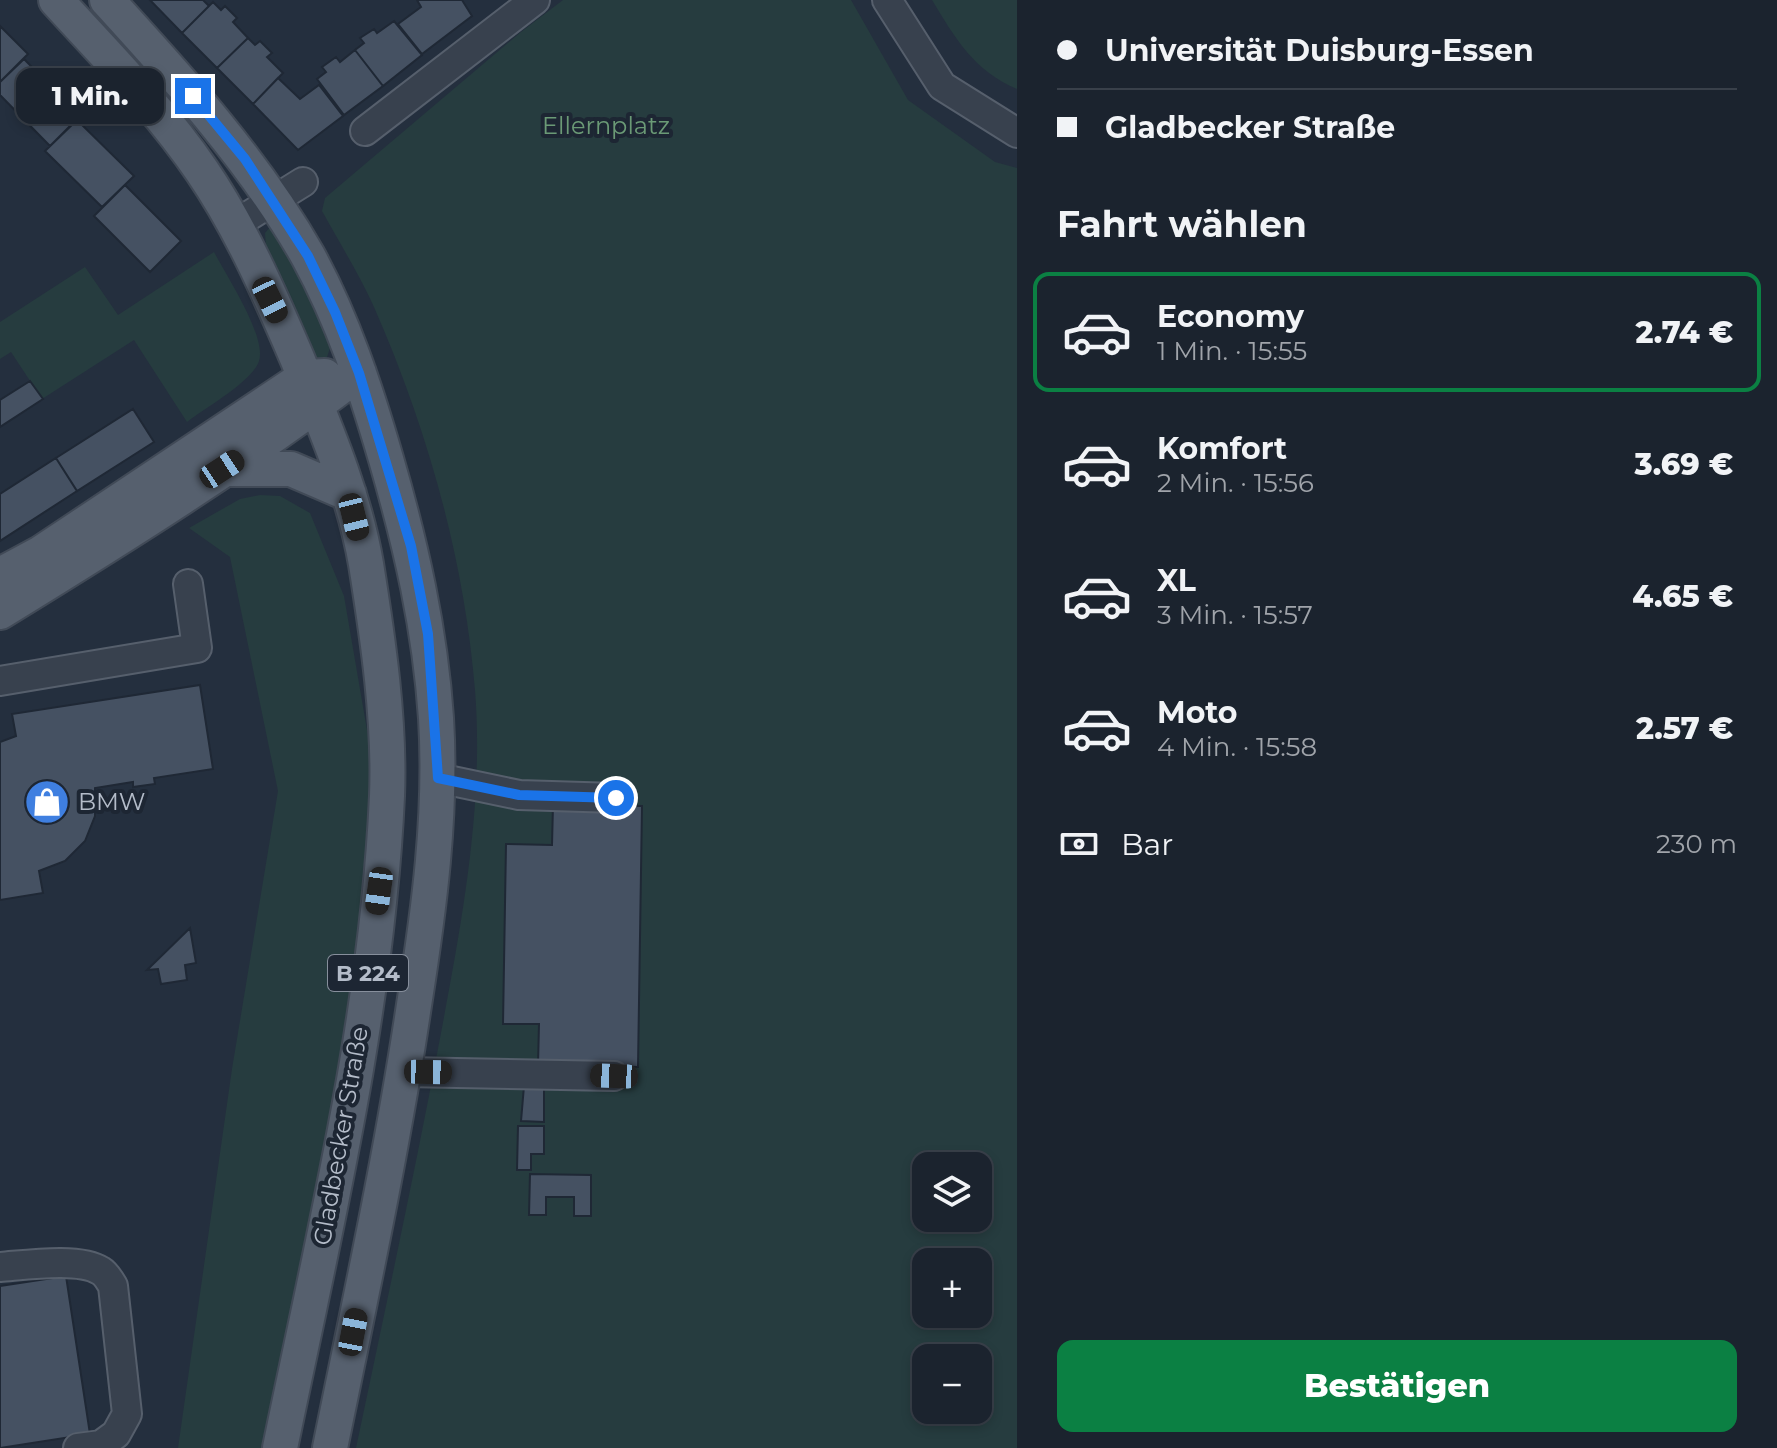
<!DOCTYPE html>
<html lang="de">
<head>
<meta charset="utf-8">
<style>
	body { margin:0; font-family:Montserrat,sans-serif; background:#282f3a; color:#f1f3f6; height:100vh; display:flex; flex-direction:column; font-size:30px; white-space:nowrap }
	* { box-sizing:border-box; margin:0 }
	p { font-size:26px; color:#a0a4aa }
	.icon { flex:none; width:44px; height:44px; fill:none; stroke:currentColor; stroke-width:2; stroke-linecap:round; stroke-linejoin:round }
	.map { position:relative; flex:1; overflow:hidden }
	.sheet { display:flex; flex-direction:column; background:#1b232e; width:760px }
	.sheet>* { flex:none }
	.guide { display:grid; align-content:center; height:176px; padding:0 40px; background:#1b232e }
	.buttons { position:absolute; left:912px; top:1152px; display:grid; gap:16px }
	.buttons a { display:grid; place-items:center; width:80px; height:80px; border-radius:16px; background:#1b232e; box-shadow:0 4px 12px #0003,0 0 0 2px #39404a; font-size:40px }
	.end { position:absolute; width:36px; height:36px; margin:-18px; border:10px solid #1a73e8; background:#fff; box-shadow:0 0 0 4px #fff }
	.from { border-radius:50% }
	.bubble { position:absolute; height:56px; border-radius:16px; background:#1b232e; box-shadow:0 4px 12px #0003,0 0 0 2px #39404a; font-size:26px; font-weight:800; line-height:56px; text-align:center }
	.car { position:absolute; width:24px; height:48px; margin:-24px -12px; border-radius:10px; box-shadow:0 0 6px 2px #0007; background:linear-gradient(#222 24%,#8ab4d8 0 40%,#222 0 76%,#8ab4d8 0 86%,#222 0) }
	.guide b { display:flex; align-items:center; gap:28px; height:76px; font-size:30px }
	.guide b+b { border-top:2px solid #39404a }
	.guide i { width:20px; height:20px; background:#f1f3f6 }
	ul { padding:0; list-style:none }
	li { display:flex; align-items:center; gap:24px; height:120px; margin:0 16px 12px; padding:0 24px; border:4px solid transparent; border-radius:16px }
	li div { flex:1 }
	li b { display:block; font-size:30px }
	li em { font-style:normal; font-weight:800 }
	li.active { border-color:#0b8043 }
	li>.icon { width:72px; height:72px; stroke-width:1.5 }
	h2 { padding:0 40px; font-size:36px; line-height:96px }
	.pay { display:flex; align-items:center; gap:20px; height:88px; padding:0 40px; font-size:30px }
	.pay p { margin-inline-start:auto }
	.primary-button { display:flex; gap:16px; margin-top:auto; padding:16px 40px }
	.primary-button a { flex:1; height:92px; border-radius:16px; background:#0b8043; color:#fff; font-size:32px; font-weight:800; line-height:92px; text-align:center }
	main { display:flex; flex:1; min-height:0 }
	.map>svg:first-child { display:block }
	.green { fill:#263c3f; fill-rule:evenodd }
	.building { fill:#455162; stroke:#1f2835; stroke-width:2 }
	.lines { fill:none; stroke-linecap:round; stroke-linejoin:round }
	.minor-casing { stroke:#565f6c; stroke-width:32 }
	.major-casing { stroke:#414a57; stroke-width:38 }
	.minor { stroke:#38414e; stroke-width:28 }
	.major { stroke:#56606e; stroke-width:34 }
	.route { stroke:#1a73e8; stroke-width:10 }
	.labels { text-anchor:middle; stroke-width:8; stroke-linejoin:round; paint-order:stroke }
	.shield { fill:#1d2633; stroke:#878f9c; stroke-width:2 }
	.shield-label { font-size:22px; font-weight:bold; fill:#b4bcc9 }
	.park-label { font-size:24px; fill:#6b9a76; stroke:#1d2633 }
	.poi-label { font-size:24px; fill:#b4bcc9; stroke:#1d2633; text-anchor:start }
	.street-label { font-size:24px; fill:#b4bcc9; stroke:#1d2633 }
</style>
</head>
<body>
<main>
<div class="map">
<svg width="1017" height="1448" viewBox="0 0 1017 1448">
	<rect width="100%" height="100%" fill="#242f3e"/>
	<path class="green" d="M563,0H851L908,100L995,162L1017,168V1448H356C385,1310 415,1172 441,1033C462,921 484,805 475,690C464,557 427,428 374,307C359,274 339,242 322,211L325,198L521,32ZM926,1166H978V1218H926ZM926,1262H978V1314H926ZM926,1358H978V1410H926Z
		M932,0H1017V89C974,71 955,38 932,0Z
		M271,226L314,302L331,345L322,372L267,261L265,233Z
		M214,252C226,275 267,337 259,361C252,382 205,408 187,422L134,340L42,399L11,352L0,359V322L85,267L118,315Z
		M260,495L280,496L310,513L344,596L378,794L371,889L276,1448H178L232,1069L278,791L230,557L189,528L240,499Z"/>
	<path class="building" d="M150,0H203L209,6L182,33Z
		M417,0H462L472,16L422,54L398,24L421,7Z
		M213,2L221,10L225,6L237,18L233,22L248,38L217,68L182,33Z
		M394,21L422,55L383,86L355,50L364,43L360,38L374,29L377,33Z
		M0,26L28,54L0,82Z
		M248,38L255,45L260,41L272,53L267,57L283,73L253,104L217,68Z
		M355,50L383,86L344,115L317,79L326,72L322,67L336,57L340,62Z
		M24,59L80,116L50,146L0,95V82Z
		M278,78L300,99L319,85L343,116L298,150L253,104Z
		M77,120L134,176L102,207L45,151Z
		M125,185L181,241L150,272L94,216Z
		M30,381L43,399L0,427V400Z
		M133,409L154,442L77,491L56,458Z
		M56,458L77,491L0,541V494Z
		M200,685L213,769L154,778L155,784L133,787V782L95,788V816L85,841L65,861L39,871L43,893L0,900V742L16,736L12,714Z
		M553,805L642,806L638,1067L538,1065L539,1024H503L506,844L552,845Z
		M190,928L196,963L185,965L187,980L161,984L158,969L147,970Z
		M524,1086L544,1087V1122L521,1121Z
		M518,1126H544V1154H531V1170H517Z
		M530,1174L591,1175V1216H574V1197H546V1215H529Z
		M66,1276L90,1434L0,1448V1286Z"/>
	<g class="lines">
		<g class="minor-casing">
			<path id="minor" d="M887,0L942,86L1017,133
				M365,131L535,0
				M234,225L303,182
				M0,681L197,648L188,584
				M438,778L519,795L616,798
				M404,1072L614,1076
				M0,1267C26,1265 80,1257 101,1271C106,1274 110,1281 113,1286L127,1414L116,1434L101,1445L78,1448"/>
		</g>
		<g class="major-casing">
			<path id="major" d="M56,0C106,55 160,109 202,171C241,228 270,295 297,358C324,425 354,493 366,564C378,639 390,721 387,796C377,1016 324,1233 280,1448
				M107,0C180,80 254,161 308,256C343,320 366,390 386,459C411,545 430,629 436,718C442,814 429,910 414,1005C392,1153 360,1300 330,1448
				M222,469H291L349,494
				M0,575L41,553L305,377L325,376
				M0,612C122,537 245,460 359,373"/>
		</g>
		<use href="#minor" class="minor"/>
		<use href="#major" class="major"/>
	</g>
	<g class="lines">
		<path class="route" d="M193,96L245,159L308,256L335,312L359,373L411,546L428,634L438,778L519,795L616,798"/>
	</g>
	<defs>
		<g id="shop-disc" transform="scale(2.3)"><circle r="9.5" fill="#3f7fe0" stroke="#1d2633"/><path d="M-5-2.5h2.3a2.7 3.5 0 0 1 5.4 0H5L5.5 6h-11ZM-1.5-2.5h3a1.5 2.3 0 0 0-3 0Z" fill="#fff"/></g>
	</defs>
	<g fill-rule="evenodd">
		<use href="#shop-disc" x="47" y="802"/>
	</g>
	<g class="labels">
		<rect class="shield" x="328" y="955" width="80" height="36" rx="6"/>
		<g class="shield-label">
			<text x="368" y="981">B 224</text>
		</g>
		<g class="park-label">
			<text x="606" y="134">Ellernplatz</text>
		</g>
		<g class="poi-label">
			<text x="78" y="810">BMW</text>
		</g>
		<g class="street-label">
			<text transform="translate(341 1136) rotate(-80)" y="8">Gladbecker Straße</text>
		</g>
	</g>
</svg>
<div class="buttons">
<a><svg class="icon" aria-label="layers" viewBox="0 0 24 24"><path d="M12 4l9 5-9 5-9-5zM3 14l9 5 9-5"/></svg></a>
<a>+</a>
<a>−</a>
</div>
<i class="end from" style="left:616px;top:798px"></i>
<i class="end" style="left:193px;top:96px"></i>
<div class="bubble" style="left:16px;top:68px;width:148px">1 Min.</div>
<i class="car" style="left:270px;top:300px;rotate:154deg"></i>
<i class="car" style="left:222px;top:469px;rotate:57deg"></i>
<i class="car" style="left:354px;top:517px;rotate:166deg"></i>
<i class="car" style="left:379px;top:891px;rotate:188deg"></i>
<i class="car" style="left:428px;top:1072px;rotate:91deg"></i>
<i class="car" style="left:614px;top:1076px;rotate:272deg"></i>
<i class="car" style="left:353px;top:1332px;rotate:11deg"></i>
</div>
<section class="sheet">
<div class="guide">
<b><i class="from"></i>Universität Duisburg-Essen</b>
<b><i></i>Gladbecker Straße</b>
</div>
<h2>Fahrt wählen</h2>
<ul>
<li class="active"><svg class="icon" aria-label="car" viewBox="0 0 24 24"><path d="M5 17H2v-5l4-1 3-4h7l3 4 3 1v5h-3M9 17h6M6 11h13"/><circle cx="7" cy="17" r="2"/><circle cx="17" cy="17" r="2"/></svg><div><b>Economy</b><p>1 Min. · 15:55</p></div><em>2.74 €</em></li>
<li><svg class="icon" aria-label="car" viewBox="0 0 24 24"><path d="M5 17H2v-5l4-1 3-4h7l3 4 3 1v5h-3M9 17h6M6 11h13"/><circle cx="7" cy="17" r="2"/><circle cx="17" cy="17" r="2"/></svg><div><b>Komfort</b><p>2 Min. · 15:56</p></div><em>3.69 €</em></li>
<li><svg class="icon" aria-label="car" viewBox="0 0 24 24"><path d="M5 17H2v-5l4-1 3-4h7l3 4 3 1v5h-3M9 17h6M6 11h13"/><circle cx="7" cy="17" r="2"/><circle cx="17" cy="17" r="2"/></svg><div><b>XL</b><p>3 Min. · 15:57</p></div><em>4.65 €</em></li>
<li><svg class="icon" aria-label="car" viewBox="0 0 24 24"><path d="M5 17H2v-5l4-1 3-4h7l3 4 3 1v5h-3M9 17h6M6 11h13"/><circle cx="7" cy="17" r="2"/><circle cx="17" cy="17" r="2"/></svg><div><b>Moto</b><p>4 Min. · 15:58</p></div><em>2.57 €</em></li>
</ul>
<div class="pay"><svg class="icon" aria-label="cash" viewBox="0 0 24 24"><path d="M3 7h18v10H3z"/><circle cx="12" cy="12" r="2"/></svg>Bar<p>230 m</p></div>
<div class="primary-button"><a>Bestätigen</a></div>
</section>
</main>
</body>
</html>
